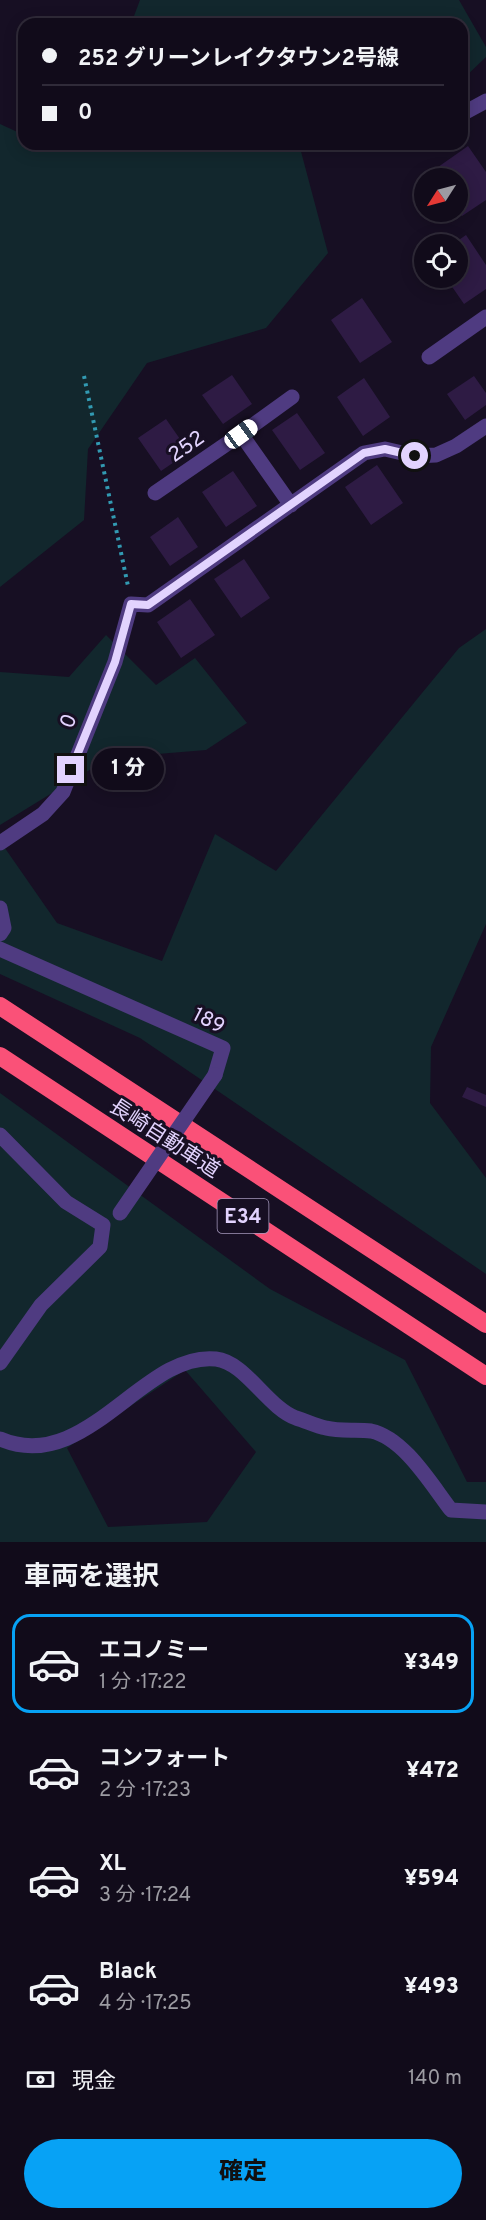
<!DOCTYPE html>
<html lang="ja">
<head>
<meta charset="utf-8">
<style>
	body { margin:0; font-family:Overpass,"Noto Sans JP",sans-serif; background:#1a1423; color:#f1f3f6; height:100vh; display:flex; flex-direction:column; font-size:22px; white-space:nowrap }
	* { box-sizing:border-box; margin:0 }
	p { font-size:20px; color:#9c9ba2 }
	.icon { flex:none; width:33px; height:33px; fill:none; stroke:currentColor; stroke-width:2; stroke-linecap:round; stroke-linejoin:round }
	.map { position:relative; height:1542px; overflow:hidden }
	.side { display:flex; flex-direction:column; background:#110b1a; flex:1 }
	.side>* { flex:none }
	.guide { position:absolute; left:18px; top:18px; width:450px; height:132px; border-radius:18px; box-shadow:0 3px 15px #0003,0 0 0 2px #302b39; display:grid; align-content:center; height:132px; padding:0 24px; background:#110b1a }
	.needle { width:39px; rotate:234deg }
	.tools { position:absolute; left:414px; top:168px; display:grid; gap:12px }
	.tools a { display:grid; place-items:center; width:54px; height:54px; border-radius:50%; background:#110b1a; box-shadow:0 3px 15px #0003,0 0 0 2px #302b39; font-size:30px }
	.end { position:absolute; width:27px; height:27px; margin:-14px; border:8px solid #e2d3fe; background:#111; box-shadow:0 0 0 3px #111 }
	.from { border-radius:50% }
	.bubble { position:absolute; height:42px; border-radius:21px; background:#110b1a; box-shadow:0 3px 15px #0003,0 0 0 2px #302b39; font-size:20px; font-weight:800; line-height:42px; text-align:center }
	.car { position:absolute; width:18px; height:36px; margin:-18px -9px; border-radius:8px; box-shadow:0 0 4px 2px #0007; background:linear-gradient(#fff 24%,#345 0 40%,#fff 0 76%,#345 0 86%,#fff 0) }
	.guide b { display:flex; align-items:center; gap:21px; height:57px; font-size:22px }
	.guide b+b { border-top:2px solid #302b39 }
	.guide i { width:15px; height:15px; background:#f1f3f6 }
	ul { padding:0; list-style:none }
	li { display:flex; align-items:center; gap:18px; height:99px; margin:0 12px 9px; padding:0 12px; border:3px solid transparent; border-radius:18px }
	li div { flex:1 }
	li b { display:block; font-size:22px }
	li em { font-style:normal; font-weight:800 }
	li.on { border-color:#07a2f5 }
	li>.icon { width:54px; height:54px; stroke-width:1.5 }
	h2 { padding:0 24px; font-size:27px; line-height:72px }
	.pay { display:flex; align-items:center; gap:15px; height:66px; padding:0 24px; font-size:22px }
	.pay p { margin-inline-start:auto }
	.button { display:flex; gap:12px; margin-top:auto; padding:12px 24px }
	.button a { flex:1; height:69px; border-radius:36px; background:#07a2f5; color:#111; font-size:24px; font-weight:800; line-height:69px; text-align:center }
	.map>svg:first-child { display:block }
	.green { fill:#12272d; fill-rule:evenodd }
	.building { fill:#2e1b44 }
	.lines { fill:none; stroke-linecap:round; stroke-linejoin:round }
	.path { stroke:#329ab2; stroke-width:4; stroke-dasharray:3 4.5; stroke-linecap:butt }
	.minor { stroke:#4f3b81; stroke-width:15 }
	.motorway { stroke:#fa5178; stroke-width:18 }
	.minor-bridge { stroke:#4f3b81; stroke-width:15 }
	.route { stroke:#e2d3fe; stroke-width:8 }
	.labels { text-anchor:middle; stroke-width:6; stroke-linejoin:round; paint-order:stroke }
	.shield { fill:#170f23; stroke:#a598bc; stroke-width:1.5 }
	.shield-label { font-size:20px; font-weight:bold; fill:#e2d3fe }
	.street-label { font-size:21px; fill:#e2d3fe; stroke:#170f23 }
</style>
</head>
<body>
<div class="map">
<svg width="486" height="1542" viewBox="0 0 486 1542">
	<rect width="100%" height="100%" fill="#170f23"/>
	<path class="green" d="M140,0H459L486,47V57L462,80V24H131Z
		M0,124L24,135V144H299L328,253L266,328L147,363L88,449L84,520L0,587Z
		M486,629V924L431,1047L430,1103L486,1178V1274L140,1038L0,974V841L57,923L162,961L215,834L276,871L459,648Z
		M106,635L156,685L195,658L247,723L206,750L109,758L0,825V672L69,677Z
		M0,1093L270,1289L405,1360L467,1482H486V1542H0ZM185,1370L256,1452L207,1522L108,1527L67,1448Z"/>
	<path class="building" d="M468,146L486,172V200L462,216L458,210V178H436L431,172Z
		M466,235L486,265V289L464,304L446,278H458V244H453Z
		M362,298L392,342L360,363L331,320Z
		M232,375L252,404L223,424L202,395Z
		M474,376L486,393V405L465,420L447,394Z
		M364,378L390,417L363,436L337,397Z
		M297,413L325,453L300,470L272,430Z
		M166,419L189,452L161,471L138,438Z
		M377,465L403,503L371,525L345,487Z
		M233,471L257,506L226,527L202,492Z
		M178,517L198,547L170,566L150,537Z
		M244,559L270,598L241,618L214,579Z
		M190,599L215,635L181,658L157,622Z
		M467,1087L486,1095V1107L462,1097Z"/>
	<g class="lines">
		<path class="path" d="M84,376L128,586"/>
		<path class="minor" d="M462,114L486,101
			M429,357L486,317
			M241,434L292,397
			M155,493L241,434L291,505
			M0,843L43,814L63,792L115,662L131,604L148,605L364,453L385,449L415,456L436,455L456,446L486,426
			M0,908L4,928L0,934
			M0,949L223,1048L215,1075
			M0,1135L66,1202L103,1225
			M0,1363L41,1305L100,1247L103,1225
			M0,1439C86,1476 143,1351 216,1359C245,1362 268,1408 296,1418C306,1421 316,1426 326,1428C341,1432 357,1429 371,1431C404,1438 431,1484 451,1510L486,1512"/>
		<path class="motorway" d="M0,1006L486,1324
			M0,1056L486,1376"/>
		<path class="minor-bridge" d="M120,1213L215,1075"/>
	</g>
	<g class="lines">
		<path class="route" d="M71,770L115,662L131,604L148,605L364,453L385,449L415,456"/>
	</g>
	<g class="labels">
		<rect class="shield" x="217.5" y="1199" width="51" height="34" rx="4.5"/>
		<g class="shield-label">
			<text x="243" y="1223">E34</text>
		</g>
		<g class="street-label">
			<text transform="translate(186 446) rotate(-35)" y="7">252</text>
			<text transform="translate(68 721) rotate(-68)" y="7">0</text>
			<text transform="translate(209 1020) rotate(27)" y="7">189</text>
			<text transform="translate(165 1138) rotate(33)" y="7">長崎自動車道</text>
		</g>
	</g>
</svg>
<div class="tools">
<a><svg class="needle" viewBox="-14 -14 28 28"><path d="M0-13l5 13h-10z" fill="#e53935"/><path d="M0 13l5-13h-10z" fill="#9c9ba2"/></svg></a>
<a><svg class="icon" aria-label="locate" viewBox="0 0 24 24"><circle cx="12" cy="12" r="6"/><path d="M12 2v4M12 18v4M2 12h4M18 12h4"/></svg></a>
</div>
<i class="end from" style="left:415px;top:456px"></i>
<i class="end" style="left:71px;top:770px"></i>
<div class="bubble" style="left:92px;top:748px;width:72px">1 分</div>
<i class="car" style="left:241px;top:434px;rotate:54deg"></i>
<div class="guide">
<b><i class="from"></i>252 グリーンレイクタウン2号線</b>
<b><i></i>0</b>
</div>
</div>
<section class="side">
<h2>車両を選択</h2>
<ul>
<li class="on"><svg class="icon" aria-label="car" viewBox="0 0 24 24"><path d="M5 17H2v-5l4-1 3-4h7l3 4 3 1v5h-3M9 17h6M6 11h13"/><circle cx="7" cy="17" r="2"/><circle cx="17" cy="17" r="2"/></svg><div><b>エコノミー</b><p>1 分 · 17:22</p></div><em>¥349</em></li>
<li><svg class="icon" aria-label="car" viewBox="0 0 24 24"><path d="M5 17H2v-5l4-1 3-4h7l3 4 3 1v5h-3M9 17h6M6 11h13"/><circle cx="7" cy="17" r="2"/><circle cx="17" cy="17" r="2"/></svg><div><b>コンフォート</b><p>2 分 · 17:23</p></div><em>¥472</em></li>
<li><svg class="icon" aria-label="car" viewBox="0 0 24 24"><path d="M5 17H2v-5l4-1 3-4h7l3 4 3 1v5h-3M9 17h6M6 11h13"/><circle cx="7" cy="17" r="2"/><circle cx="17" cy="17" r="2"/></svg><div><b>XL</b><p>3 分 · 17:24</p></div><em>¥594</em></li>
<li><svg class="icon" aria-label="car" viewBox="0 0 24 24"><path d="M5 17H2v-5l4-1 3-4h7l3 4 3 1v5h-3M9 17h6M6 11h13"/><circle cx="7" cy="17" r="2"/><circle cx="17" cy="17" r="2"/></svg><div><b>Black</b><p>4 分 · 17:25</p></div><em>¥493</em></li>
</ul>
<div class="pay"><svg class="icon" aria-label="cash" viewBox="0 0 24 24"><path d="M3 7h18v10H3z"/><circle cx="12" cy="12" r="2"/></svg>現金<p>140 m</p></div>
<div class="button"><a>確定</a></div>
</section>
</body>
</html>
